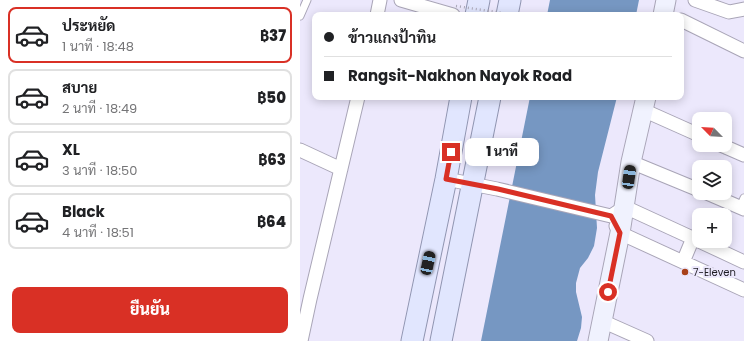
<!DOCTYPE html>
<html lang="th">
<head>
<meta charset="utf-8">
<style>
	body { margin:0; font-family:Poppins,Sarabun,sans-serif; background:#f2f2f2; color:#202124; height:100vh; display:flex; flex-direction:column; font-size:15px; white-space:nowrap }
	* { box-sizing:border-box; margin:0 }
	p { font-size:13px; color:#757577 }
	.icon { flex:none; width:22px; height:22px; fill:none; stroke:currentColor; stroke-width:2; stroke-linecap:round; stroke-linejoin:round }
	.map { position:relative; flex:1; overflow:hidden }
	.drawer { display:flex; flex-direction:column; background:#fff; width:300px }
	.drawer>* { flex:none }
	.hud { position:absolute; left:12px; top:12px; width:372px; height:88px; border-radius:8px; box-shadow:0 2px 10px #0003; display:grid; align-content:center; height:88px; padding:0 12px; background:#fff }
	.needle { width:26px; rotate:294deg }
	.controls { position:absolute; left:392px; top:112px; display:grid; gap:8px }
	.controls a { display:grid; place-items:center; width:40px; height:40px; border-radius:8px; background:#fff; box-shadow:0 2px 10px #0003; font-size:20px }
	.end { position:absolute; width:18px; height:18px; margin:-9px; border:5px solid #d93025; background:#fff; box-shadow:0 0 0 2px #fff }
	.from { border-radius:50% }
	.bubble { position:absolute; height:28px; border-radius:8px; background:#fff; box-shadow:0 2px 10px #0003; font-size:13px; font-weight:800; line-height:28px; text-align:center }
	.car { position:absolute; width:12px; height:24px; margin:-12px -6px; border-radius:5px; box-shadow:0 0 3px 1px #0007; background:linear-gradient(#222 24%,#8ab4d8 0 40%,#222 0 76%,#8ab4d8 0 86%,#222 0) }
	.hud b { display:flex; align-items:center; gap:14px; height:38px; font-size:15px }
	.hud b+b { border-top:1px solid #e0e0e0 }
	.hud i { width:10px; height:10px; background:#202124 }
	ul { padding:7px 0 0; list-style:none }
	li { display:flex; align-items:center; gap:12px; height:56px; margin:0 8px 6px; padding:0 4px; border:2px solid #e0e0e0; border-radius:8px }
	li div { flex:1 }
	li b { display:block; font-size:15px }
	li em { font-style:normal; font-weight:800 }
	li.active { border-color:#d93025 }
	li>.icon { width:36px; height:36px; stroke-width:1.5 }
	.cta { display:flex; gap:8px; margin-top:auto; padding:8px 12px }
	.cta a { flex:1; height:46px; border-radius:8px; background:#d93025; color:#fff; font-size:16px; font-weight:800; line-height:46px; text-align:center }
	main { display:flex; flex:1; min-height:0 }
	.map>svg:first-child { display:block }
	.water { fill:#7697c2 }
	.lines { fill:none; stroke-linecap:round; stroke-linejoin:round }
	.lane-casing { stroke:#a9a5b7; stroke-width:9 }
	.street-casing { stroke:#a9a5b7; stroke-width:15 }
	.secondary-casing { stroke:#a9a5b7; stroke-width:21 }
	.primary-casing { stroke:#9095b1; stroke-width:23 }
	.lane { stroke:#fff; stroke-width:7 }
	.street { stroke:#fff; stroke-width:13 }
	.secondary { stroke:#f0f2fe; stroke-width:19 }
	.primary { stroke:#e1e6fe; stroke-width:21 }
	.path-bridge { stroke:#aca9b9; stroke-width:2.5; stroke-dasharray:1 3; stroke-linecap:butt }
	.route { stroke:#d93025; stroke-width:5 }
	.poi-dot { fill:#a8411a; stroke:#ece8fc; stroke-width:1.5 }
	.labels { text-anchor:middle; stroke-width:4; stroke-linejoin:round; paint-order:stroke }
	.poi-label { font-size:10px; fill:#1f1d24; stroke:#ece8fc; text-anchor:start }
</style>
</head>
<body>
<main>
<section class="drawer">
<ul>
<li class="active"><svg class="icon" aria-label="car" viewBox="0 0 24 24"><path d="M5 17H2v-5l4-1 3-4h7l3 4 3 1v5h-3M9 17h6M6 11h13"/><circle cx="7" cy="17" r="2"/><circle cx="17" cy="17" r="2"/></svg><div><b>ประหยัด</b><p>1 นาที · 18:48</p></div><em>฿37</em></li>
<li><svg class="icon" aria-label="car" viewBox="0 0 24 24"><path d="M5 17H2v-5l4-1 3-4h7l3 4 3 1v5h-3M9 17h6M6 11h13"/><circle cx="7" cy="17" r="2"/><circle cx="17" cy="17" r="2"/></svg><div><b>สบาย</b><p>2 นาที · 18:49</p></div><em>฿50</em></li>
<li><svg class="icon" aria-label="car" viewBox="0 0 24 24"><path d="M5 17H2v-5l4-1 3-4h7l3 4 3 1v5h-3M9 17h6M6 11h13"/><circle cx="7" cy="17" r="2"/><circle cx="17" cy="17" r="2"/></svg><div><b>XL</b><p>3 นาที · 18:50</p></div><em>฿63</em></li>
<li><svg class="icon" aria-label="car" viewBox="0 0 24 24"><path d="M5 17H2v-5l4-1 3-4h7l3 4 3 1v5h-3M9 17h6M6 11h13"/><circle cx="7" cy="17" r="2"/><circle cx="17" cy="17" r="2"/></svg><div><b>Black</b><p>4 นาที · 18:51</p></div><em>฿64</em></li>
</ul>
<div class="cta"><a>ยืนยัน</a></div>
</section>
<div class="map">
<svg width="444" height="341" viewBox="0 0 444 341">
	<rect width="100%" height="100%" fill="#ece8fc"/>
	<path class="water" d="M250,0H339L336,15H247Z
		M230,97H317L298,172L295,195L297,228L294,246L288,258L280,268L276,283V292L282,317L281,328L277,341H181Z"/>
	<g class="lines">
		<g class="lane-casing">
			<path id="lane" d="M0,16L7,0
				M440,207L444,198"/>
		</g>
		<g class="street-casing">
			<path id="street" d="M101,0L153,15
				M395,0L429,12L444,9
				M77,15L80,0
				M381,20L444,51
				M343,110L399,135
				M421,145L444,155
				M0,150L41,169
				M331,162L399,190
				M146,179L197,189L311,216L325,207L399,241
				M407,193L444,209
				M316,226L320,233L444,290
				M399,241L444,262
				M383,262L393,238
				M302,321L347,341
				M1,341L10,299L58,97"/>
		</g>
		<g class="secondary-casing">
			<path id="secondary" d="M363,15L366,0
				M298,341L320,233L331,162L346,97"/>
		</g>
		<g class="primary-casing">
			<path id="primary" d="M176,15L179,0
				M207,15L210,0
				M112,341L146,179L161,97
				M141,341L190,97"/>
		</g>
		<use href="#lane" class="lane"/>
		<use href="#street" class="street"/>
		<use href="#secondary" class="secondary"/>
		<use href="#primary" class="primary"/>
		<path class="path-bridge" d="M156,6L216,15"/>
	</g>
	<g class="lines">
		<path class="route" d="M151,152L146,179L198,189L311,216L320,233L308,292"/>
	</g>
	<circle class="poi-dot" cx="385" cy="272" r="4"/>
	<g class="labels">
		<g class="poi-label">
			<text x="393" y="276">7-Eleven</text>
		</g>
	</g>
</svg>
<div class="controls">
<a><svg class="needle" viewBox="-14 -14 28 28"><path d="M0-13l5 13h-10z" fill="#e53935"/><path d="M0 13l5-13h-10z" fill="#757577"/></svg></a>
<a><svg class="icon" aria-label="layers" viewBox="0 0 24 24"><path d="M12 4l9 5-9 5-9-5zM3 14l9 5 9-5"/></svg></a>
<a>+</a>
</div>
<i class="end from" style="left:308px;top:292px"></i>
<i class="end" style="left:151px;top:152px"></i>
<div class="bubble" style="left:165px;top:138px;width:74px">1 นาที</div>
<i class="car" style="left:329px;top:177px;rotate:8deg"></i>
<i class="car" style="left:128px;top:263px;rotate:12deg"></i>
<div class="hud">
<b><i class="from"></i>ข้าวแกงป้าทิน</b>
<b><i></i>Rangsit-Nakhon Nayok Road</b>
</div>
</div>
</main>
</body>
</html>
